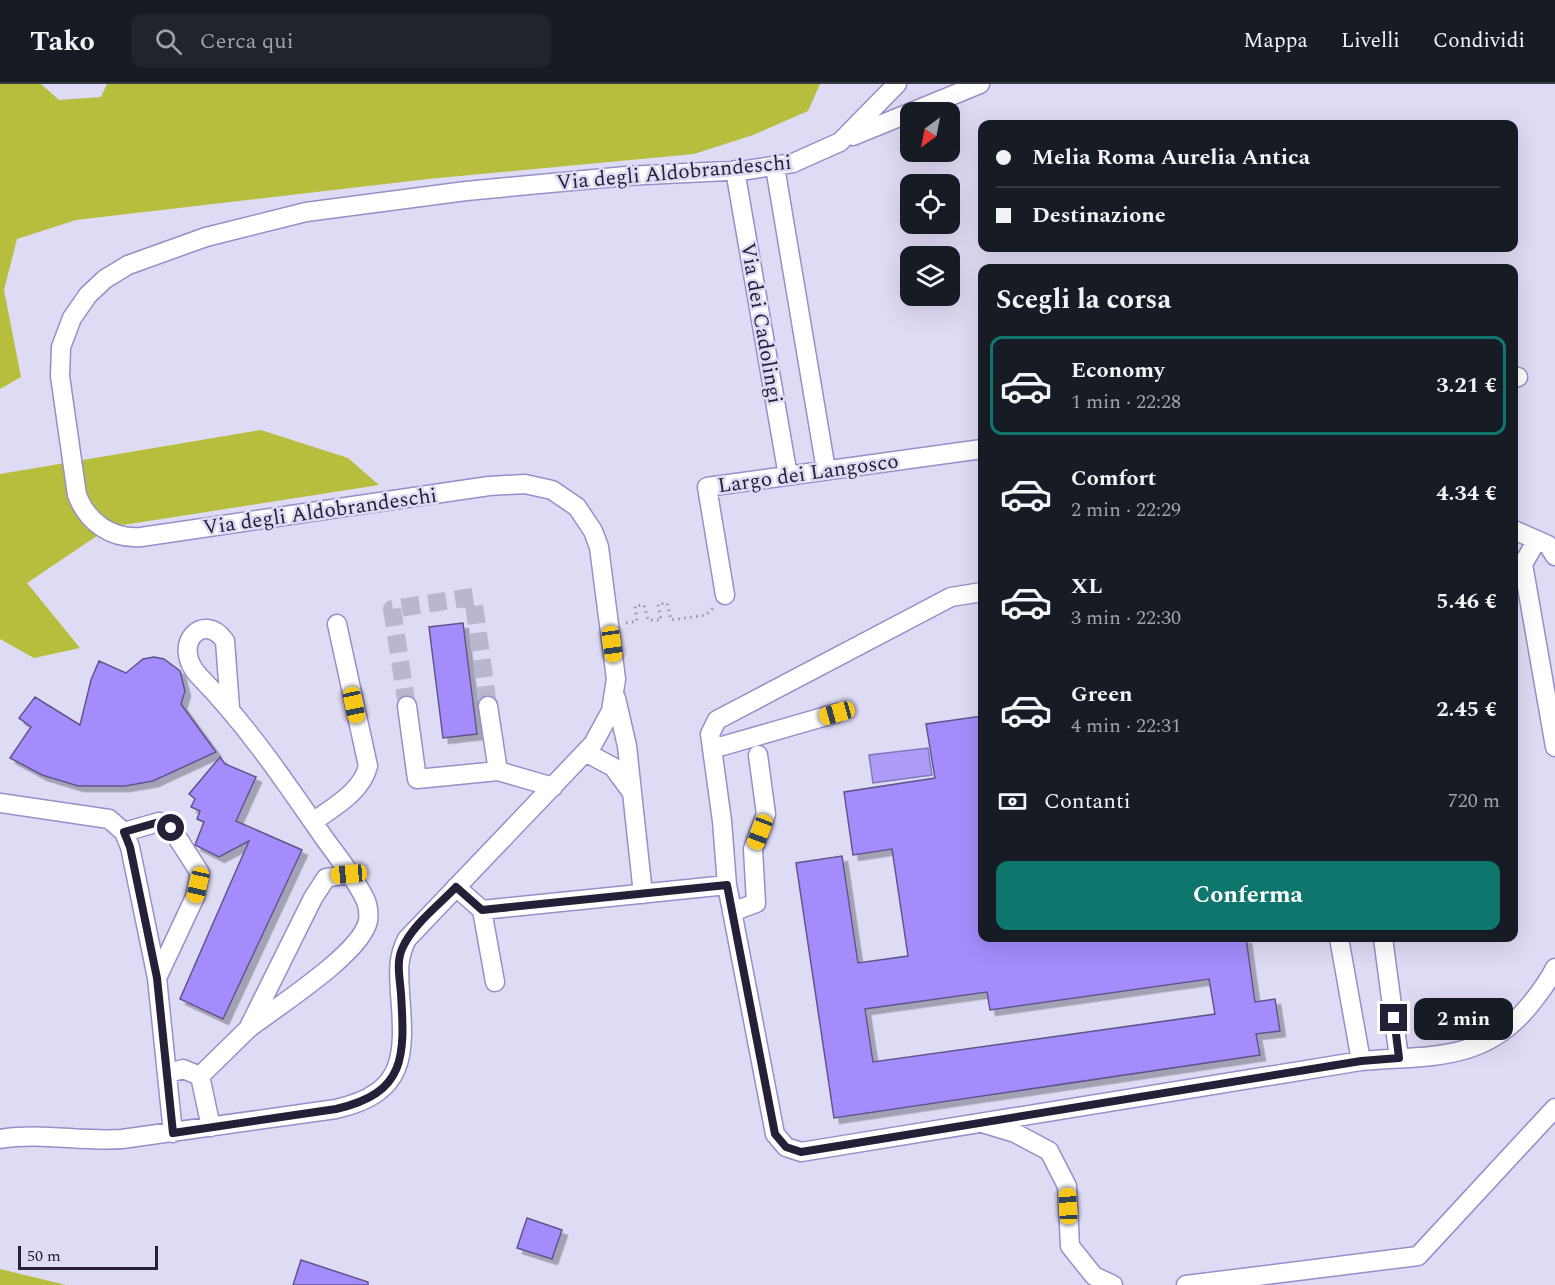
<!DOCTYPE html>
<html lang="it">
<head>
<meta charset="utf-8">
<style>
	body { margin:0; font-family:Spectral,serif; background:#20242c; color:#f1f3f6; height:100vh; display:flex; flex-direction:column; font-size:22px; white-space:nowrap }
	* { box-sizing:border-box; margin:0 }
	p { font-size:20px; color:#9ea1a6 }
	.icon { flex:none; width:33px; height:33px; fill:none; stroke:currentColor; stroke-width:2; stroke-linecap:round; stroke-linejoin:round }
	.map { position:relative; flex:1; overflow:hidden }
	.sheet { position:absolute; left:978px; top:180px; width:540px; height:678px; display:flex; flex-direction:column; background:#171b24; border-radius:12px; box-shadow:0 6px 24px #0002 }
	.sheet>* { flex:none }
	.hud { position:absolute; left:978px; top:36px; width:540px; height:132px; border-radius:12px; box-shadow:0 6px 24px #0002; display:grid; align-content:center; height:132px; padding:0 18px; background:#171b24 }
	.needle { width:39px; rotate:212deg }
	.fabs { position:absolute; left:900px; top:18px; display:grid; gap:12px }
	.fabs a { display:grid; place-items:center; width:60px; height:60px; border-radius:12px; background:#171b24; box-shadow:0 6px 24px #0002; font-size:30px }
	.scale { position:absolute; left:18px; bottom:15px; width:140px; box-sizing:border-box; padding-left:6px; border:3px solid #252038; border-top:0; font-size:16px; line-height:21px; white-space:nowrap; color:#252038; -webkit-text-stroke:4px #dedbf4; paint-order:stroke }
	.end { position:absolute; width:27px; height:27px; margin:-14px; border:8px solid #252038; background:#fff; box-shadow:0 0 0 3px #fff }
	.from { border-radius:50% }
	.bubble { position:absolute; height:42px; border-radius:12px; background:#171b24; box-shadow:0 6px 24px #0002; font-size:20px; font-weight:700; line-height:42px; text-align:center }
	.car { position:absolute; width:18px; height:36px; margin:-18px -9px; border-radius:8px; box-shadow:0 0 4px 2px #0007; background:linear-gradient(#f5c518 24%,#345 0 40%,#f5c518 0 76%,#345 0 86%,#f5c518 0) }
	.hud b { display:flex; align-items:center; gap:21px; height:57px; font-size:22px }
	.hud b+b { border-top:2px solid #363941 }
	.hud i { width:15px; height:15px; background:#f1f3f6 }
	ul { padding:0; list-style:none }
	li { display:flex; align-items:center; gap:18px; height:99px; margin:0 12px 9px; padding:0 6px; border:3px solid transparent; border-radius:12px }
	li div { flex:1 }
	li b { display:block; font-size:22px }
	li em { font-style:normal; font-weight:700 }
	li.selected { border-color:#0f766e }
	li>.icon { width:54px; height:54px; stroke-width:1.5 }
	h2 { padding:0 18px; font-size:27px; line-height:72px }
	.pay { display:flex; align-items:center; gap:15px; height:66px; padding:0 18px; font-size:22px }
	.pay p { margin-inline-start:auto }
	.button { display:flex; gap:12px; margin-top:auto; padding:12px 18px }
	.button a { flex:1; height:69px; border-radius:12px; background:#0f766e; color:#fff; font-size:24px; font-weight:700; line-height:69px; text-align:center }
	header { display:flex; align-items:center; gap:36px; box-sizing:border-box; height:84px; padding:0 30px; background:#171b24; border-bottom:2px solid #363941 }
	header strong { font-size:28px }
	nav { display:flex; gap:33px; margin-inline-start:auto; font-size:21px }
	.search { width:420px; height:54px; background:#20242c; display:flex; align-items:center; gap:15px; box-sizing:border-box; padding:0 21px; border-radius:12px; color:#9ea1a6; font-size:22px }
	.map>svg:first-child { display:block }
	.green { fill:#b7bd3d }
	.water { fill:#ad9bf5; stroke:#8476bc; stroke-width:1.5 }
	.building { fill:#a58cfc; stroke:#60558b; stroke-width:1.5; fill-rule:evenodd; filter:url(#shadow) }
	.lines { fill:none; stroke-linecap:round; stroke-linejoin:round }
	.minor-tunnel { stroke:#b9b6ce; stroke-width:18; stroke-dasharray:18 9; stroke-linecap:butt }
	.minor-casing { stroke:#988ec9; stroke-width:21 }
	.path { stroke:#9793ac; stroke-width:3; stroke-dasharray:1.5 4.5; stroke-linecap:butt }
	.minor { stroke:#fff; stroke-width:18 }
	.route { stroke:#252038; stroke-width:8 }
	.labels { text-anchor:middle; stroke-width:5; stroke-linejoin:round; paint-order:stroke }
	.street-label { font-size:21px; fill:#252038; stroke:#dedbf4 }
</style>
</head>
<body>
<header>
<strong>Tako</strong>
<div class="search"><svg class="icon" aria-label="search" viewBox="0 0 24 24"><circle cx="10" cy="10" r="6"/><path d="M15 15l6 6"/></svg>Cerca qui</div>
<nav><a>Mappa</a><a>Livelli</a><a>Condividi</a></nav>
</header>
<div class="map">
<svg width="1555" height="1201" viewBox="0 0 1555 1201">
	<defs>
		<filter id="shadow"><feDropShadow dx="5.5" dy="5.5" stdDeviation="0" flood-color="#0004"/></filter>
	</defs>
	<rect width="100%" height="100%" fill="#dedbf4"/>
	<path class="green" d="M0,0H41L59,16L101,13L107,0H820L808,27L753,51L694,70L428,95L76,136L17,155L4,206L21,293L0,305Z
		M261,346L348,374L379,401L110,443L27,499L80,564L34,574L0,555V390Z
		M0,1185L66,1201H0Z"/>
	<path class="water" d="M928,664L932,691L873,699L869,671Z"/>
	<path class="building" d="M463,539L477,650L443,654L429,543Z
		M154,573L164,575L180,587L185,607L181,620L216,668L153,697L125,702H78L42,691L10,674L31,643L19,634L35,613L80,641L91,596L99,577L126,589L143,575Z
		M982,632V854H1246L1255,918L1275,915L1280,947L1256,950L1260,971L834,1034L796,779L842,772L858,879L908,872L892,765L853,771L844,708L935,694L926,640ZM1209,895L1215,930L873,978L865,925L987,908L990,926Z
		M220,673L225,680L256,693L236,737L302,766L223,935L180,915L249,757L219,773L195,761L204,738L197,735L200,727L191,723L195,715L189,710Z
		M527,1134L562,1146L552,1175L517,1164Z
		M301,1176L368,1198V1201H293Z"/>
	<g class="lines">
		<path class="minor-tunnel" d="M407,622L392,525L473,513L488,622"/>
		<g class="minor-casing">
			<path id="minor" d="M853,52L980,0
				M775,83L826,386
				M735,86L788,392
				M1514,294L1518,293
				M1514,446L1548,461L1555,472
				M1537,456L1523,480L1555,663
				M725,511L707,403L982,365
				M616,614L627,662L643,810
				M407,622L417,695L498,687L553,703
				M488,622L498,687
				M230,624L225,557C203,526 170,561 199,592C246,640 284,696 322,751C336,771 354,792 365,815C368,820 369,831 368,837C361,870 276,923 248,945
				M712,665L837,629
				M585,668L613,683L630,706
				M0,719L109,735L124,748L130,763L157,894L173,1049
				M313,738C333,723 362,708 368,682L337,540
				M124,748L159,738L171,744L200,789L195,813L157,894
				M727,801L722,737L710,650L717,636L951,513L982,508
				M456,803L482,826L727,801L775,1050L786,1063L801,1068L1361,977L1339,854
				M482,826L495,898
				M732,828L756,819L753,765L766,730L758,671
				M1383,854L1399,974
				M1361,977C1428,971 1483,979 1529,922C1539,910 1548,898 1555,884
				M169,989L183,985L200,992L211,1043
				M200,992L248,945L313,814L326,794L349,790
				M985,1040L1015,1049L1049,1067L1067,1102L1070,1162L1094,1192L1113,1201
				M0,1055C41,1048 81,1058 122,1055L336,1025C406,1009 405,972 400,909C399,889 397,874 407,855L593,660L611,627L616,595L599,463L593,447L577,423L552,406L525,400L489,402L141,453C111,455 88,439 77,411L60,292L61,263L72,234L88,211L105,195L128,181L206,153L306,128L466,107L626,92L747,86L793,79L840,58L897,0
				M1186,1201L1418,1172L1555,1024"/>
		</g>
		<path class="path" d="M626,539L637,537L635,522L644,521L648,536H661L658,520L667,519L671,536L706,531L714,523"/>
		<use href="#minor" class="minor"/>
	</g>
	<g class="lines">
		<path class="route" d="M171,744L159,738L124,748L130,763L157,894L173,1049L336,1025C406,1009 405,973 401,910C400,895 396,879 402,865C412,841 439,821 456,803L482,826L727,801L775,1050L786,1063L801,1068L1361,977L1399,974L1394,934"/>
	</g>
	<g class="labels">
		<g class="street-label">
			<text transform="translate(674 88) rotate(-5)" y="7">Via degli Aldobrandeschi</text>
			<text transform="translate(762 239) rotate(80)" y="7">Via dei Cadolingi</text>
			<text transform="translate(808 389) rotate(-8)" y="7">Largo dei Langosco</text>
			<text transform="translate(320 427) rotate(-8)" y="7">Via degli Aldobrandeschi</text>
		</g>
	</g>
</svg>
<div class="fabs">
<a><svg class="needle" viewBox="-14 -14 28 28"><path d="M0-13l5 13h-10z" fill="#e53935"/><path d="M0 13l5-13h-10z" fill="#9ea1a6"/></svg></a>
<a><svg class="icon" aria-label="locate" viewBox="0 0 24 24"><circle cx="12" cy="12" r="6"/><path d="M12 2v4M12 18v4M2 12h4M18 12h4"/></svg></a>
<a><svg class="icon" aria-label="layers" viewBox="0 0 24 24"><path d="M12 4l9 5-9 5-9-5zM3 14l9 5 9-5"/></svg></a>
</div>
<div class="scale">50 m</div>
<i class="end from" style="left:171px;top:744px"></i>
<i class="end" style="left:1394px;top:934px"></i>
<div class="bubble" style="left:1414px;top:914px;width:99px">2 min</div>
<i class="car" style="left:612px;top:560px;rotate:172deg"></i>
<i class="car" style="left:354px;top:621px;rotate:168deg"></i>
<i class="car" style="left:837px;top:629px;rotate:254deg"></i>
<i class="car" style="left:760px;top:748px;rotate:201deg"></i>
<i class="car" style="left:349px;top:790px;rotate:265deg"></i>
<i class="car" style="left:198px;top:801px;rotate:193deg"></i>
<i class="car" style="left:1068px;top:1122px;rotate:357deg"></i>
<div class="hud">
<b><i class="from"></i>Melia Roma Aurelia Antica</b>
<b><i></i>Destinazione</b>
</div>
<section class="sheet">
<h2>Scegli la corsa</h2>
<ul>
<li class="selected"><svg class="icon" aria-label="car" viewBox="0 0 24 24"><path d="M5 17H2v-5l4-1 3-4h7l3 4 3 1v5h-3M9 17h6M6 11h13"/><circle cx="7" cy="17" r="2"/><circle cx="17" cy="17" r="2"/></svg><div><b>Economy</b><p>1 min · 22:28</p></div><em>3.21 €</em></li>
<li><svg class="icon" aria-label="car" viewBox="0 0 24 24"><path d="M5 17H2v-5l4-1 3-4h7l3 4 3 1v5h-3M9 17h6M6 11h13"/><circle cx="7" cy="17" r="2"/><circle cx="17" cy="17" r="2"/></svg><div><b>Comfort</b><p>2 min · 22:29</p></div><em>4.34 €</em></li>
<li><svg class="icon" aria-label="car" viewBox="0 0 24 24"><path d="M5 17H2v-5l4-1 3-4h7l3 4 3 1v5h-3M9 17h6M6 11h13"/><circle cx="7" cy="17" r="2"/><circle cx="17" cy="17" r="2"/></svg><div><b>XL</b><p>3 min · 22:30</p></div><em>5.46 €</em></li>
<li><svg class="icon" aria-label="car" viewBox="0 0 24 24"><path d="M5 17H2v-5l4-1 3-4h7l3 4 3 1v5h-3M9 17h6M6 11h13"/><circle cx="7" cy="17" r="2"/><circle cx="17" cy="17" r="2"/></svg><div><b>Green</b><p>4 min · 22:31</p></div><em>2.45 €</em></li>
</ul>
<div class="pay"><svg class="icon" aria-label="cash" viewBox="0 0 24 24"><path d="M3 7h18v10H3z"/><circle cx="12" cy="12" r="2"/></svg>Contanti<p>720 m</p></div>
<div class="button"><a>Conferma</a></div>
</section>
</div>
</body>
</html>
